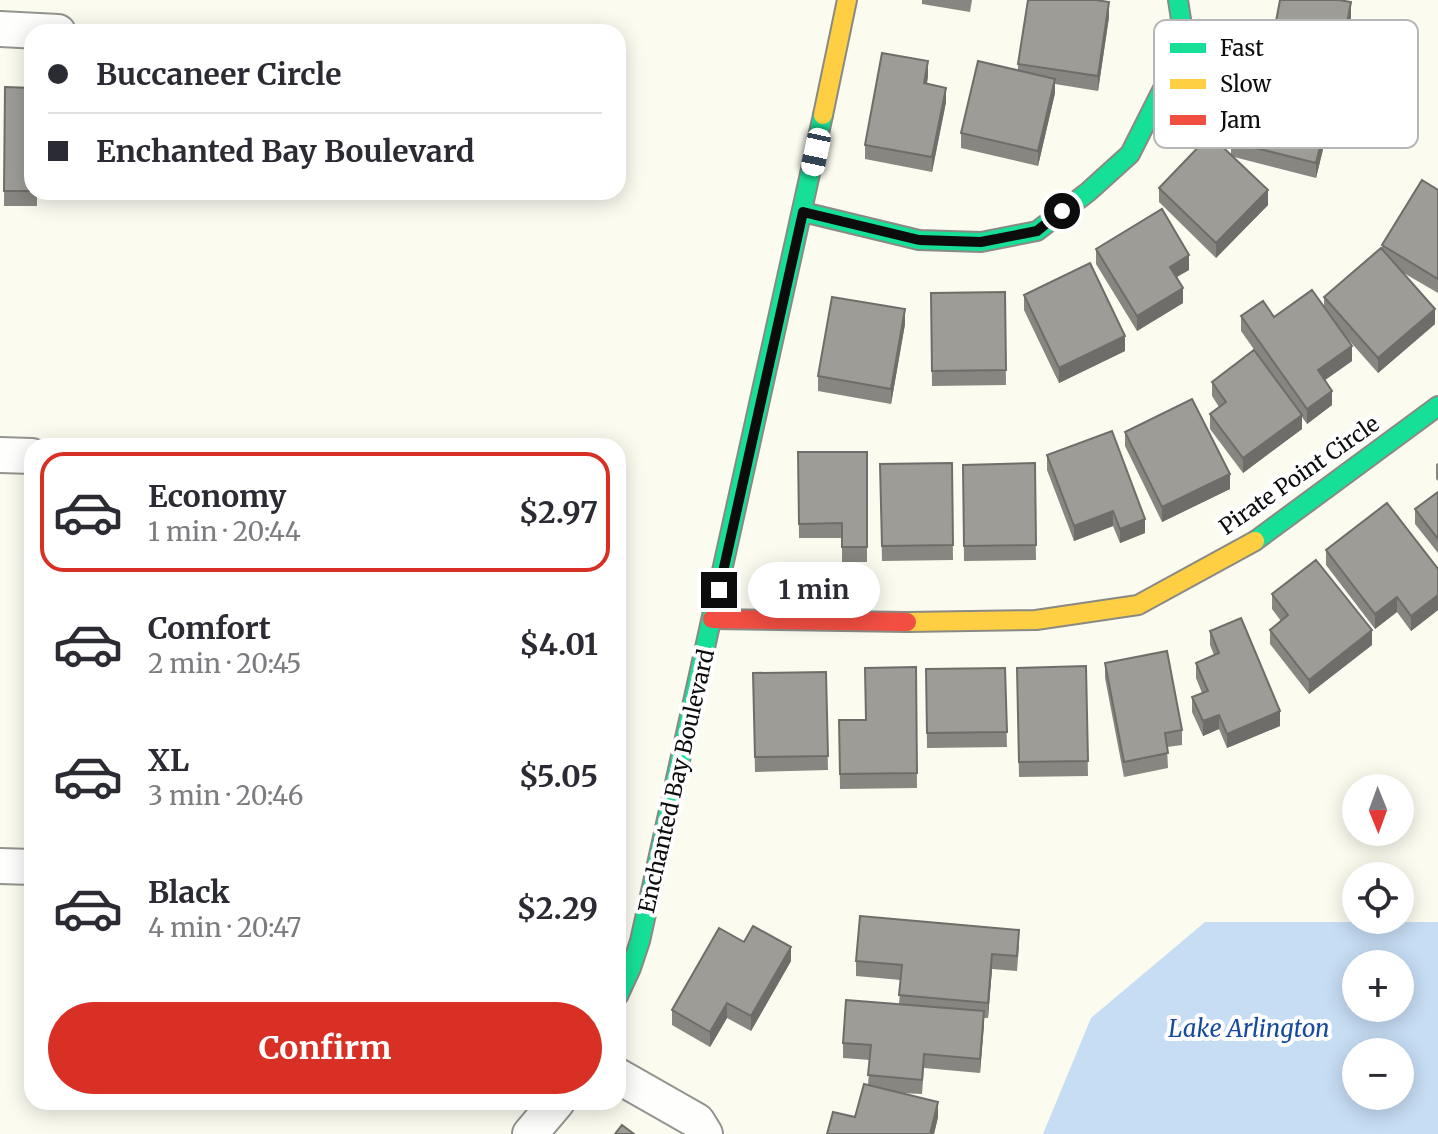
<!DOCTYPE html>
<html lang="en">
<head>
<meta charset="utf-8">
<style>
	body { margin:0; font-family:Merriweather,serif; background:#f2f2f3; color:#2b2b33; height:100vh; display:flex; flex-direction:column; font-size:30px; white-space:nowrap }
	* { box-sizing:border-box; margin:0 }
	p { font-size:26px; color:#7c7c81 }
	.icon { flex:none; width:44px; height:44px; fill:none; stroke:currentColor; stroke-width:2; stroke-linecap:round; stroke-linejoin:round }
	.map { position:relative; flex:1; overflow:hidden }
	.sheet { position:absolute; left:24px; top:438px; width:602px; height:672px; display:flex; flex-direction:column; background:#fff; border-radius:24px; box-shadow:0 4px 20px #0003 }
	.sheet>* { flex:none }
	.banner { position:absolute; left:24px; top:24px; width:602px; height:176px; border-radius:24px; box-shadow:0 4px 20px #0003; display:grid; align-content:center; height:176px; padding:0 24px; background:#fff }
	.needle { width:52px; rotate:179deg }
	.buttons { position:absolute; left:1342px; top:774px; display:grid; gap:16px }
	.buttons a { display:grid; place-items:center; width:72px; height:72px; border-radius:50%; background:#fff; box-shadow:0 4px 20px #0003; font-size:40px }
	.end { position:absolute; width:36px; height:36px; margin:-18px; border:10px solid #0c0c0c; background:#fff; box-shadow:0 0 0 4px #fff }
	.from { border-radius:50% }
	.bubble { position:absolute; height:56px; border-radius:28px; background:#fff; box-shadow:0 4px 20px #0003; font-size:26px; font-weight:700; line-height:56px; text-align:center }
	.car { position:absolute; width:24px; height:48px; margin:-24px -12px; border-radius:10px; box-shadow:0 0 6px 2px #0007; background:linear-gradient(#fff 24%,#345 0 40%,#fff 0 76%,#345 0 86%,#fff 0) }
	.banner b { display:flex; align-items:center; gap:28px; height:76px; font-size:30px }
	.banner b+b { border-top:2px solid #e1e1e2 }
	.banner i { width:20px; height:20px; background:#2b2b33 }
	ul { padding:14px 0 0; list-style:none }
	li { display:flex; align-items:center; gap:24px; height:120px; margin:0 16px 12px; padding:0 8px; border:4px solid transparent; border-radius:24px }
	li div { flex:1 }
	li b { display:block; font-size:30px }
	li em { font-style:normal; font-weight:700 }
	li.active { border-color:#d93025 }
	li>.icon { width:72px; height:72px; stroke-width:1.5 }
	.button { display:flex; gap:16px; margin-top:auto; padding:16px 24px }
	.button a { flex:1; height:92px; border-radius:48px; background:#d93025; color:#fff; font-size:32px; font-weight:700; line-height:92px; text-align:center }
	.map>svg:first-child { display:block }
	.water { fill:#c6ddf4; fill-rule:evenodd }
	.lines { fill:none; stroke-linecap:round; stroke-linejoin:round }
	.street-casing { stroke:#94948f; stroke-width:38 }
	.fast-casing { stroke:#8a8a85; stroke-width:22 }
	.slow-casing { stroke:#8a8a85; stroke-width:22 }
	.jam-casing { stroke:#8a8a85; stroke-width:22 }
	.street { stroke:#fefefd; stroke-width:34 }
	.fast { stroke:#16e098; stroke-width:18 }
	.slow { stroke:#ffcf43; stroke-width:18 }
	.jam { stroke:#f24e42; stroke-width:18 }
	.wall { fill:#888681 }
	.shaded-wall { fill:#6f6d69 }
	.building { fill:#9e9c96; stroke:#6f6d69; stroke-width:2 }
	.route { stroke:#0c0c0c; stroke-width:10 }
	.labels { text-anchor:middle; stroke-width:8; stroke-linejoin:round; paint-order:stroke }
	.street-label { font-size:22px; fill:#0c0c0c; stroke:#fff }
	.water-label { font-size:24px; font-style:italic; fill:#154a9f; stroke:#fff }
	.key { fill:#fff; stroke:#b6b6b6; stroke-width:2 }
	.key-label { font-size:22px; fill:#0c0c0c }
</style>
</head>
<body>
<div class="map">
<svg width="1438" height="1134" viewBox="0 0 1438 1134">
	<rect width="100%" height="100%" fill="#fbfbf0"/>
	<path class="water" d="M1205,922H1438V1134H1043L1091,1018ZM1356,964H1400V1008H1356ZM1356,1052H1400V1096H1356Z"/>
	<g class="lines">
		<g class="street-casing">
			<path id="street" d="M0,29L58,32
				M0,455L32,456
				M0,866L32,867
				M618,1076L697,1121L705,1134
				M530,1134L557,1102"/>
		</g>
		<g class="fast-casing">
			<path id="fast" d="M803,212L919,240L981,242L1037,231L1088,192L1130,154L1185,45L1178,0
				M1255,541L1438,406
				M618,996L631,968L640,941L823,115"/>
		</g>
		<g class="slow-casing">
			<path id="slow" d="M823,115L847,0
				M907,622L1036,620L1138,605L1255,541"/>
		</g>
		<g class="jam-casing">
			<path id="jam" d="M712,619L907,622"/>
		</g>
		<use href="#street" class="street"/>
		<use href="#fast" class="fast"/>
		<use href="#slow" class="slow"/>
		<use href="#jam" class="jam"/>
	</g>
	<path class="wall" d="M922,0H972L970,12L922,4Z
		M1109,17L1098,91L1055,84V93L1038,166L961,148V133L1018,70V64Z
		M1351,17L1347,38L1364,56L1356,95L1334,91V104L1316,178L1234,157L1268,205L1216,258L1159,202V188L1231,154V142L1267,98L1272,79L1243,74V59L1274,32Z
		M928,76L927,84L946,102L932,172L865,159V145Z
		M5,87L32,88V192H37V206H4Z
		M1438,190V293L1402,272L1435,324L1378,373L1339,329L1352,361L1325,380L1332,405L1307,424L1302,417V429L1243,473L1210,429V414L1219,407L1212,396V382L1267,368L1241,331V316L1274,317L1324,308V297L1382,249V245Z
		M1096,249L1189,270L1176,277L1183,303L1137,331L1096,264Z
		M1005,292L1006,385L932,386L931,293Z
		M1024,295L1125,351L1059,383L1024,310Z
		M905,324L891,404L818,391V376Z
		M1125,432L1230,489L1162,522L1125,446Z
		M798,452H867V562H842V538H799Z
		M1047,455L1145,533L1120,543L1113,526L1074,541L1047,470Z
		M952,463L953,560L882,561L880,464Z
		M1035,463L1036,560L964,561L963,465Z
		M1438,463V481L1436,479V464Z
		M1438,492V553L1415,524V509Z
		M1326,550L1438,569V610L1411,631L1397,612L1375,629L1326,565Z
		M1272,594L1372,645L1309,694L1270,644V630L1281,621L1272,609Z
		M1210,631L1280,726L1227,748L1219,729L1203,736L1192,712V697L1202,693L1196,678V663L1214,655L1210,645Z
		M1105,663L1182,730V745L1167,747L1168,768L1124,777L1105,678Z
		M1086,666L1088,776L1019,777L1017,668Z
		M916,667L917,788L840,789L839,720H865Z
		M1005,668L1007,747L927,748L926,669Z
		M826,672L828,770L755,772L753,673Z
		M744,942L791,961L751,1031L727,1018L710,1047L672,1025V1010Z
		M1019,945L1017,971L992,969L988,1018H984L980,1073L924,1068L922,1094L899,1093L938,1117L934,1134H827L855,1117L868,1085L870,1060L843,1058V1043L899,1004L901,980L856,976V961Z"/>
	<path class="shaded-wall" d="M1109,2V17L1098,91V76Z
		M1351,2V17L1344,52V38Z
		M1364,41V56L1356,95V80Z
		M928,61V76L924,98V83Z
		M1055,79V93L1038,166V151Z
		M946,88V102L932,172V157Z
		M1334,89V104L1316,178V163Z
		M1268,190V205L1216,258V243Z
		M1189,255V270L1170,281V267Z
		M1183,288V303L1137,331V316Z
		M905,309V324L891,404V389Z
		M1435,309V324L1378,373V358Z
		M1125,336V351L1059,383V368Z
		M1352,346V361L1318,385V370Z
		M1332,391V405L1307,424V409Z
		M1302,415V429L1243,473V458Z
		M1230,474V489L1162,522V507Z
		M1113,511V526L1074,541V526Z
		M1145,519V533L1120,543V529Z
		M1438,595V610L1411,631V616Z
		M1397,597V612L1375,629V614Z
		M1372,630V645L1309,694V680Z
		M1280,711V726L1227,748V734Z
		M1219,715V729L1203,736V721Z
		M791,947V961L751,1031V1016Z
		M992,954V969L988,1018V1003Z
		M727,1003V1018L710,1047V1032Z
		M984,1011V1026L980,1073V1059Z
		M938,1102V1117L934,1134H930Z"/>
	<path class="building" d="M1028,0H1096L1109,2L1098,76L1018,64Z
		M1280,0H1339L1351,2L1344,38L1364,41L1356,80L1243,59L1249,27L1274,32Z
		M882,53L928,61L924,83L946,88L932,157L865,145Z
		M978,61L1055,79L1038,151L961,133Z
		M1274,74L1334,89L1316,163L1231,142L1243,92L1267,98Z
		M5,87L32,88V191H4Z
		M1210,135L1268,190L1216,243L1159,188Z
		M1422,180L1438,190V279L1382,245Z
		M1162,209L1189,255L1170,267L1183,288L1137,316L1096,249Z
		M1381,248L1435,309L1378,358L1324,297Z
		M1090,263L1125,336L1059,368L1024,295Z
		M1312,290L1352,346L1318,370L1332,391L1307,409L1241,316L1263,301L1274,317Z
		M1005,292L1006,370L932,371L931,293Z
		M832,297L905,309L891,389L818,376Z
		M1254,350L1302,415L1243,458L1210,414L1226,402L1212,382Z
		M1192,399L1230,474L1162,507L1125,432Z
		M1112,431L1145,519L1120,529L1113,511L1074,526L1047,455Z
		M798,452H867V547H842V523L799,524Z
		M952,463L953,545L882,546L880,464Z
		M1035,463L1036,545L964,546L963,465Z
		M1438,492V539L1415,509Z
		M1387,503L1438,569V595L1411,616L1397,597L1375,614L1326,550Z
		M1316,560L1372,630L1309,680L1270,630L1288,615L1272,594Z
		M1241,618L1280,711L1227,734L1219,715L1203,721L1192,697L1208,691L1196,663L1219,653L1210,631Z
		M1167,651L1182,730L1165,733L1168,753L1124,762L1105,663Z
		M1086,666L1088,761L1019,762L1017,668Z
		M916,667L917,773L840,774L839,720H866L865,668Z
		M1005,668L1007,732L927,733L926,669Z
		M826,672L828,756L755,757L753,673Z
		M860,916L1019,930L1017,956L992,954L988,1003L899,995L902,965L856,961Z
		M753,926L791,947L751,1016L727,1003L710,1032L672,1010L719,928L744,942Z
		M846,1000L984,1011L980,1059L924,1054L922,1080L868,1075L871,1045L843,1043Z
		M864,1084L938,1102L930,1134H827L833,1112L855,1117Z
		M622,1125L634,1134H615Z"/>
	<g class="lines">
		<path class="route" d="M719,590L803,212L919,240L981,242L1037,231L1062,211"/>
	</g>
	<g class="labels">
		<g class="street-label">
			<text transform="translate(1299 475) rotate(-35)" y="8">Pirate Point Circle</text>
			<text transform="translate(676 781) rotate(-77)" y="8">Enchanted Bay Boulevard</text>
		</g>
		<g class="water-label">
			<text x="1249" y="1037">Lake Arlington</text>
		</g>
	</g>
	<rect x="1154" y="20" width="264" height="128" rx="12" class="key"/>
	<rect x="1170" y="43" width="36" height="10" fill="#16e098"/>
	<rect x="1170" y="79" width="36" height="10" fill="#ffcf43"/>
	<rect x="1170" y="115" width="36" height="10" fill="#f24e42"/>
	<g class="key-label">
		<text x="1220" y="56">Fast</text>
		<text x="1220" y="92">Slow</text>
		<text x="1220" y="128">Jam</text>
	</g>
</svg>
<div class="buttons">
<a><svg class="needle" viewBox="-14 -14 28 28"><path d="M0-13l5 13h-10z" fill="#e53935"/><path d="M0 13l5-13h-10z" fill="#7c7c81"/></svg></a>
<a><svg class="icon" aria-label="locate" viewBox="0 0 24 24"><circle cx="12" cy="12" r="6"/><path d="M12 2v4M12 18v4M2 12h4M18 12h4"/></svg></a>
<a>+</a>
<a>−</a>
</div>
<i class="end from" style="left:1062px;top:211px"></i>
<i class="end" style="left:719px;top:590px"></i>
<div class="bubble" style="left:748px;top:562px;width:132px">1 min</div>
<i class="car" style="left:816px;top:152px;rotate:192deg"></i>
<div class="banner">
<b><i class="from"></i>Buccaneer Circle</b>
<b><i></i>Enchanted Bay Boulevard</b>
</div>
<section class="sheet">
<ul>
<li class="active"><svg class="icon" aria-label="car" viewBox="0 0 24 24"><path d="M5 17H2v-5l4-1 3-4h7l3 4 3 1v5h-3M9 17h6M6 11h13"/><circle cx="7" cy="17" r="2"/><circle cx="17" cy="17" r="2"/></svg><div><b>Economy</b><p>1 min · 20:44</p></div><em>$2.97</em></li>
<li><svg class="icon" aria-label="car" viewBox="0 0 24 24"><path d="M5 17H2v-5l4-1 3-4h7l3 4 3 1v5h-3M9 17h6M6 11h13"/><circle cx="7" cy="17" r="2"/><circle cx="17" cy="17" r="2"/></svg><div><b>Comfort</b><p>2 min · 20:45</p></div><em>$4.01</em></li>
<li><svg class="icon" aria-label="car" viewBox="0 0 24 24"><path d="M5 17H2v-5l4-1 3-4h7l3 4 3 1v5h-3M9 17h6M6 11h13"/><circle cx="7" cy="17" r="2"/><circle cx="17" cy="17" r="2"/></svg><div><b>XL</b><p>3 min · 20:46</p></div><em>$5.05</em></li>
<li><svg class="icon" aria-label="car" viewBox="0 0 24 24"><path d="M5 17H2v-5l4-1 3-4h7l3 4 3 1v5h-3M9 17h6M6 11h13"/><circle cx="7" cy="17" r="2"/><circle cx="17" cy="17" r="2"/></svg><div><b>Black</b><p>4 min · 20:47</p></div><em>$2.29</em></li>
</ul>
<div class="button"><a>Confirm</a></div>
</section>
</div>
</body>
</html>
